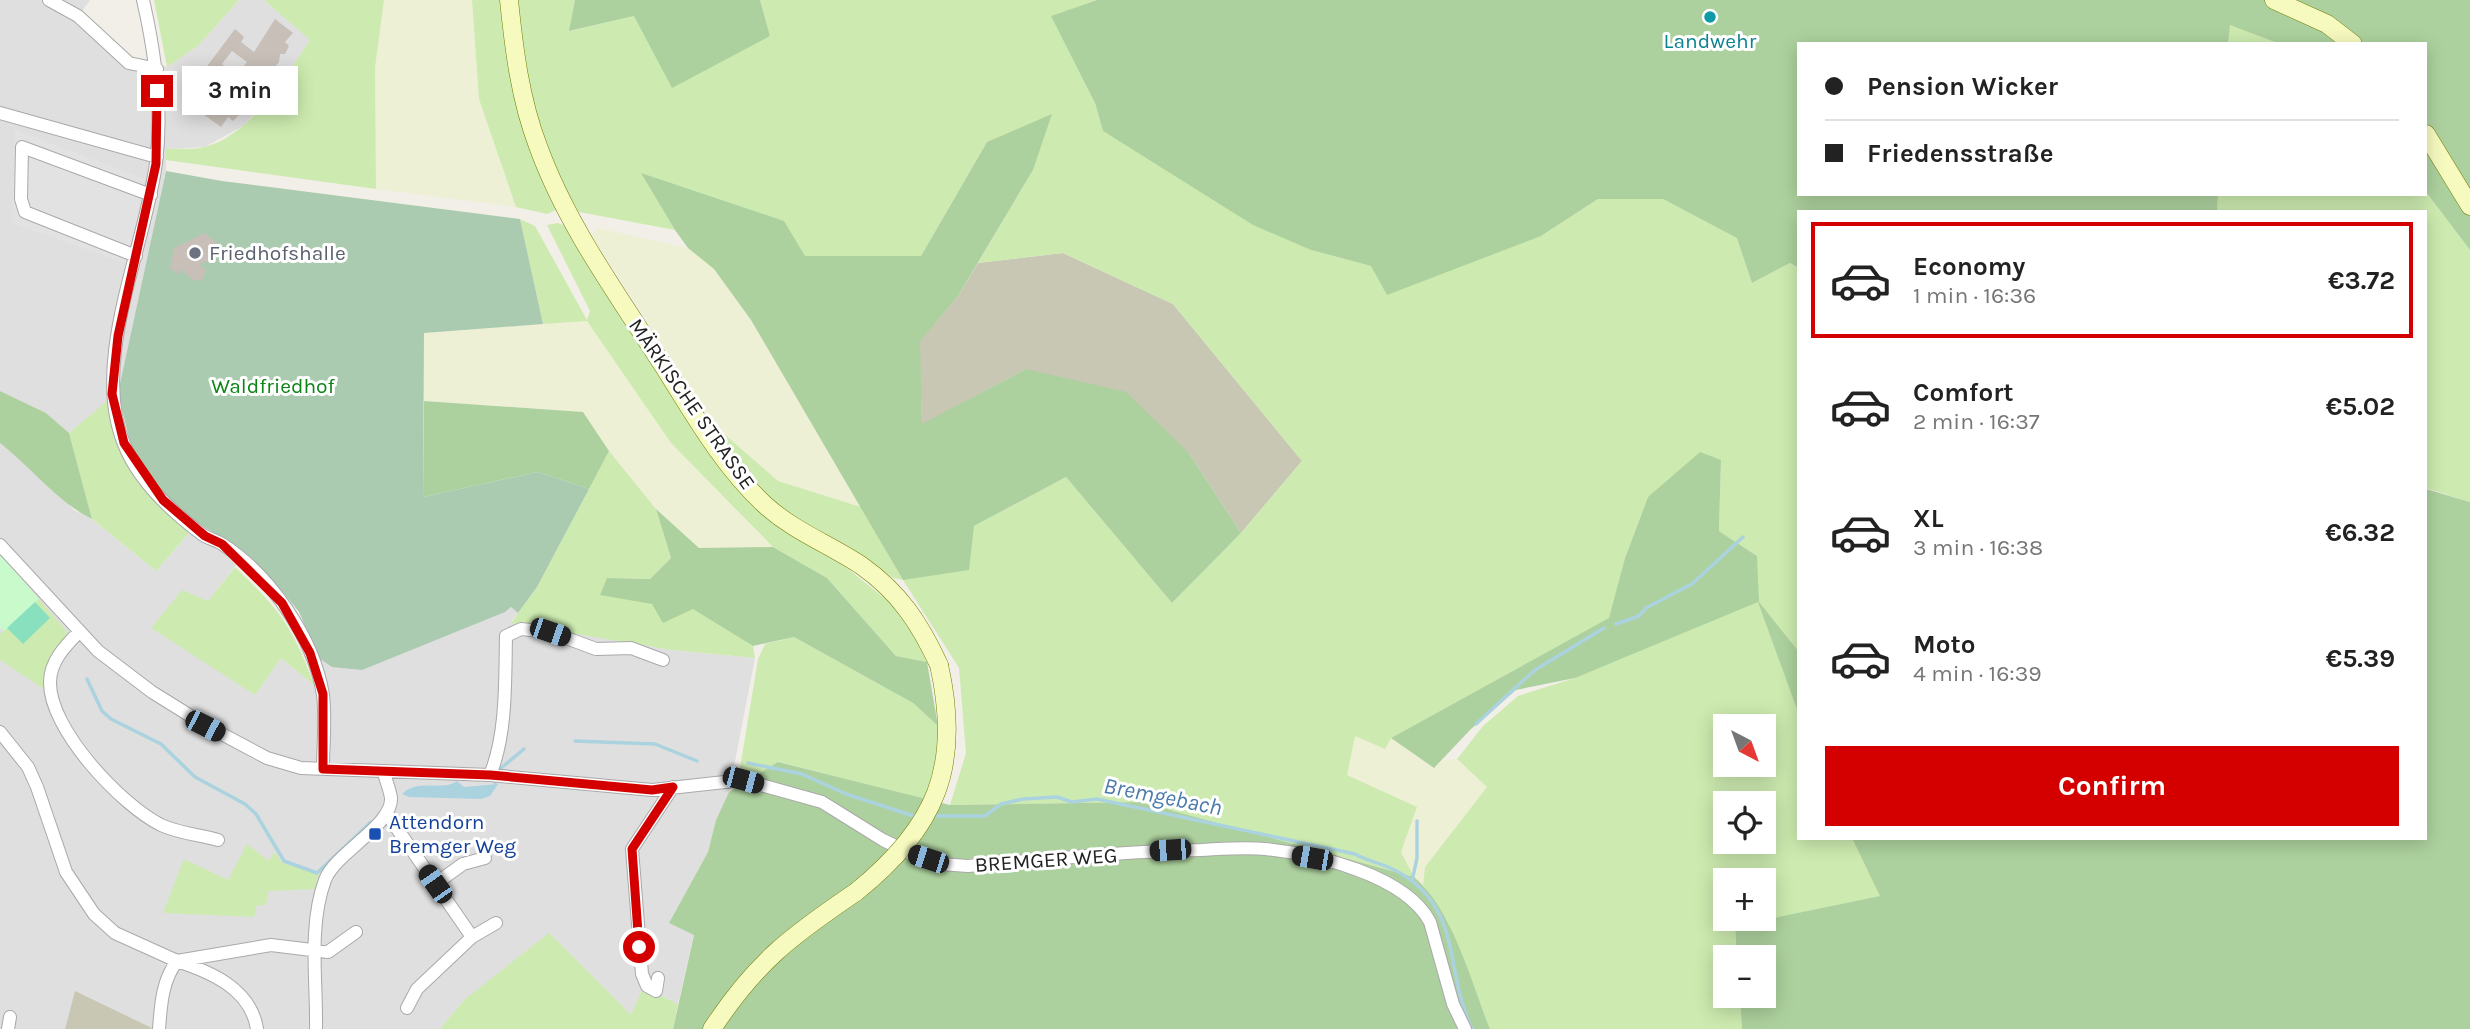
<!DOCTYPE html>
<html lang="en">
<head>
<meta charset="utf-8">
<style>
	body { margin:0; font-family:Karla,sans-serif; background:#f6f6f6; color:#222; height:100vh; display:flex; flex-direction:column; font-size:26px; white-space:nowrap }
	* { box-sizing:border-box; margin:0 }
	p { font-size:23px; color:#767676 }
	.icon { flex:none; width:38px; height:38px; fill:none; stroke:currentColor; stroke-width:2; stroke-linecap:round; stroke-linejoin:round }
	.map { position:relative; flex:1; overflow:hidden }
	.panel { position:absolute; left:1797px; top:210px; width:630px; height:630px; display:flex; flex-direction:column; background:#fff; border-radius:0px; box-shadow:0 4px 18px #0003 }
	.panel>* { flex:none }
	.guide { position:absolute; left:1797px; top:42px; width:630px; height:154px; border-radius:0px; box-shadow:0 4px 18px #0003; display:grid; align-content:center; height:154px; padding:0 28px; background:#fff }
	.needle { width:46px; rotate:139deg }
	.buttons { position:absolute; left:1713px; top:714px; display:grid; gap:14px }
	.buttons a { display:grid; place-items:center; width:63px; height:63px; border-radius:0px; background:#fff; box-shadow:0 4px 18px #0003; font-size:35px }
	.end { position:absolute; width:32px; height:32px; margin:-16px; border:9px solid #d40000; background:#fff; box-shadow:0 0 0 4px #fff }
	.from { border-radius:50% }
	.bubble { position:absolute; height:49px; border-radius:0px; background:#fff; box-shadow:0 4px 18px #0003; font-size:23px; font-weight:700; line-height:49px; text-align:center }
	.car { position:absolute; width:21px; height:42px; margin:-21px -10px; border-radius:9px; box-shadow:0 0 5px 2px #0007; background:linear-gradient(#222 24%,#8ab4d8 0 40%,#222 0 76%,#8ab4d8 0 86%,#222 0) }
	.guide b { display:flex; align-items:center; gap:24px; height:66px; font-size:26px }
	.guide b+b { border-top:2px solid #e0e0e0 }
	.guide i { width:18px; height:18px; background:#222 }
	ul { padding:12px 0 0; list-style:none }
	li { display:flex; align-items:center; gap:21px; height:116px; margin:0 14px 10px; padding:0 14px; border:4px solid transparent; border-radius:0px }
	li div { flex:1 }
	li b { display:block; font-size:26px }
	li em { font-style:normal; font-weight:700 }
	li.active { border-color:#d40000 }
	li>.icon { width:63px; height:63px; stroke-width:1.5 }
	.primary-button { display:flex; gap:14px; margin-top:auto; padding:14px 28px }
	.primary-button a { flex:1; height:80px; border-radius:0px; background:#d40000; color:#fff; font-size:28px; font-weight:700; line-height:80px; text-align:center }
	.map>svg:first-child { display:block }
	.residential { fill:#e0dfdf }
	.construction { fill:#c7c7b4 }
	.farmland { fill:#eef0d5 }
	.grass { fill:#cdebb0; fill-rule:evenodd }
	.forest { fill:#add19e }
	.cemetery { fill:#aacbaf }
	.park { fill:#c8facc }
	.pitch { fill:#88e0be }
	.parking { fill:#e2e2e2 }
	.water { fill:#aad3df }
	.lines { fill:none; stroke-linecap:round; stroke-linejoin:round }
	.stream { stroke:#aad3df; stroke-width:3.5 }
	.building { fill:#c7bfb8; fill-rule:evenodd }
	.minor-casing { stroke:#a9a9a9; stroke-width:14 }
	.secondary-casing { stroke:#707d05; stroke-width:19 }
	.minor { stroke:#fff; stroke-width:12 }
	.secondary { stroke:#f7fabf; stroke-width:18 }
	.secondary-bridge-casing { stroke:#707d05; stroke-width:19; stroke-linecap:butt }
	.secondary-bridge { stroke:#f7fabf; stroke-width:18 }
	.route { stroke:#d40000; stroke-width:9 }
	.culture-dot { fill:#0f9aa8; stroke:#fff; stroke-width:2.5 }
	.worship-dot { fill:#6b7280; stroke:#fff; stroke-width:2.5 }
	.transit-dot { fill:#1a4fb4; stroke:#fff; stroke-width:2.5 }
	.labels { text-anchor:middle; stroke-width:6; stroke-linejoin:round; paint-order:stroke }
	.culture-label { font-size:21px; fill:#0d838f; stroke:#fff }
	.worship-label { font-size:21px; fill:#5b616d; stroke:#fff; text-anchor:start }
	.park-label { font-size:21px; fill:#0c8416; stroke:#fff }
	.street-label { font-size:21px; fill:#222; stroke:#fff }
	.transit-label { font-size:21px; fill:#164399; stroke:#fff; text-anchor:start }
	.water-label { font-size:23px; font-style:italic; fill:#4a7aab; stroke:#fff }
</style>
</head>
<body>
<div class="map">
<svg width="2470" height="1029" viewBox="0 0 2470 1029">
	<rect width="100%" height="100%" fill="#f2efe9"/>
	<path class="residential" d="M0,0H90L75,21L123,66L145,59L167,67L199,45L239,0H264L311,40L277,88L243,126L205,147L166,149V171L118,393L69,433L46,413L0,391Z
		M0,443L27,464L74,510L92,519L156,571L198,523L243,556L208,601L255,695L281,658L313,684L319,658L511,607L518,613L511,622L672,650L755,658L729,792L716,820L708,852L669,923L694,934L678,1004L643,987L631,1016L464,1000L440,1029H154L75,992L65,1029H0Z"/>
	<path class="construction" d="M1063,253L1173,304L1302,461L1241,533L1189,453L1026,369L922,425L919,341L958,296L978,263Z
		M75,991L154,1029H65Z"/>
	<path class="farmland" d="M384,0H472L479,99L516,207L376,189L375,68Z
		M598,228L688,248L714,269L751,320L861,507L778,481L715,426L591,235Z
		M587,320L671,443L773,547L699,548L656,509L609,451L583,412L424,401V333Z
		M1355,735L1391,738L1433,768L1444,760L1457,759L1487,787L1425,867L1423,885L1414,877L1401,852L1346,775Z"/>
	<path class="grass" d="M154,0H239L199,45L167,67Z
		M264,0H384L375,68L376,189L166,160V149C178,148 192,150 204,147C250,136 285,77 310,40Z
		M472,0H503C502,75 526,142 556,210L547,214L516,207L479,99Z
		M515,0H575L570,31L634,16L770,37L760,0H1097L1052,16L1095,103L1103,131L1311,250L1371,266L1541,236L1598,199H1663L1738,238L1752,283L1790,263L1799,268V652L1760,605L1799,715V838H1852L1881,896L1735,926L1737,957H1726V996H1740L1742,1029H1490L1447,920L1423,885L1425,867L1487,787L1457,759L1483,726L1518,696L1575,678L1757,556L1719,531L1721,461L1648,497L1625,558L1610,618L1391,738L1385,749L1355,736L1347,775L1417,807L1401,852L1414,877L1141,802L950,805L966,753L959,668L903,580L893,578L851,548L779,508L754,486L715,426L778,481L861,507L903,580L974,526L1066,477L1172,603L1241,533L1302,461L1173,304L1063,253L978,263L1033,170L987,142L921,256H805L642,173L675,230L579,212L561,184L528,92ZM1726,726H1764V765H1726ZM1726,803H1764V842H1726ZM1726,880H1764V919H1726Z
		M2229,24L2280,44H2228Z
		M2426,192L2470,250V502L2426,488V212H2217L2218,194Z
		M520,219L535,226L587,320L590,311L547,225L558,223L568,227L725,471L892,604L913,634L927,662L896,656L827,578L773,547L671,443L587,321L543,324Z
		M107,401L124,458L152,498L189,533L156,571L92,519L69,433Z
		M609,451L656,509L671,558L650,579L607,578L693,608L753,646L755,658L672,650L511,623L537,587Z
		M235,567C279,609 293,627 314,685L281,658L255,695L151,628L182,590L208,601Z
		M39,599L67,632L46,676L44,689L0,660V634L7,628L23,643L49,617L35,602Z
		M794,637L913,703L938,726L936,762L924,799L779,762L753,777L740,768L758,659L765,644Z
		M247,844L269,861L274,852L283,863L319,874L315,889L268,891L266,905H257L254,917L163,913L184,859L228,880Z
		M549,933L631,1015L643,987L678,1004L673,1029H440L464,1000Z"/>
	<path class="forest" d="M575,0H760L770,36L672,88L634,16L569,31Z
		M1097,0H2470V250L2426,192V44H2280L2230,25L2228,44H1799V194H2218L2217,212H1799V268L1790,263L1752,283L1737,238L1663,199H1598L1541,236L1387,295L1371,266L1311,250L1253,225L1103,131L1095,103L1051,16Z
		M1052,114L1033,170L958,296L920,341L922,424L1026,369L1126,392L1189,453L1241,533L1172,603L1066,477L974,526L969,570L903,580L751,320L714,269L688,248L675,230L641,173L784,221L805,256H921L987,142Z
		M0,391L46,413L69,433L92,519C57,502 31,467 0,443Z
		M424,401L583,412L609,451L589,489L538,472L423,497Z
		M1700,452L1721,460L1719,531L1757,556L1759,602L1799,652V715L1758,602L1575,678L1516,690L1471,729L1434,768L1391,738L1609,618L1625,558L1648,497Z
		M2426,489L2470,502V1029H1742L1740,996H1764V957H1737L1735,926L1880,896L1852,838H2426Z
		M656,509L699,548L773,547L827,578L896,656L927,662L938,726L913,703L794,637L753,646L693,609L663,623L652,604L600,595L607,578L650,579L671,558Z
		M778,762L950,805L1141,802L1414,877C1453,910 1471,982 1490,1029H673L694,935L669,923L708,852L716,820L729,792Z"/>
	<path class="cemetery" d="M166,171L222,181L520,219L543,324L424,333L423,497L538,472L589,489L537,587L518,613L511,607L505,612L362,670L332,667L319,658L299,612L281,590L220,537L177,510L132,450L118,393Z"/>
	<path class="park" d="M0,554L39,599L4,631L0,628Z"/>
	<path class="pitch" d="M35,602L50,618L23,644L7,628Z"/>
	<path class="parking" d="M15,130L146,179L127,264L12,223Z"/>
	<path class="water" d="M457,781L464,787L498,784L490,796L481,799L409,797L402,794C418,778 441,792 457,781Z"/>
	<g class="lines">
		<path class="stream" d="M1616,624L1639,616L1646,608L1692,584L1743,537
			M87,679L102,711L111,719L161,744L195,777L245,804L256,814L284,861L317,873L371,822
			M1476,724L1535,670L1604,628
			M575,741L655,744L697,761
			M748,763L802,774L846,794L917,817
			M495,783L500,769L524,749
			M932,816H985L1001,804L1023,799L1057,797L1072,802L1097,799L1355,854C1369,862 1386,864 1400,873C1463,910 1444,970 1472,1029
			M1412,881L1417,858V821"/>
	</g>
	<path class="building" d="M275,19L293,33L285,42L289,46L285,54H280L279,62L267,78L260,72L250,85L258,90L244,104L246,107L238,110L240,114L233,121L228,117L221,127L203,114L229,85L216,75L212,80L202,73L235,29L244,37L241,42L254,52ZM232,51L247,62L236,76L222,64Z
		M205,233L219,245L216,258L199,264L206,270L203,279L194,281L180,269L179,275L170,268L174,248Z"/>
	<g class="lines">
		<g class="minor-casing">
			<path id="minor" d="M49,0L78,16L129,63L157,69
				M143,0C155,52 163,109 156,163C145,248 90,361 124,444C138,480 172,512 203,535C209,539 216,540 222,544C270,575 314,638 323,695C326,720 323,745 323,769
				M0,113L157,157
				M136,256L25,212L21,199L22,147L151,195
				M0,545L98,651L152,692L205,725L267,758L301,768L490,775L652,790L743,780L822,802L883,840L914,855L941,864L968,866C1045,860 1123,851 1201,850C1222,849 1245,847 1265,849C1316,854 1405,875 1430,922L1453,1004L1465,1029
				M78,633C65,646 50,662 50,682C49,729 121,805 161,825C178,833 200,835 218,840
				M0,732L28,767L37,787L66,872L94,914L115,933L177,961L271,945L328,952L356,932
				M490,775C507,734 505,680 506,636L521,629L550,632L596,649L631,648L663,660
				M387,814L472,937L417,989L407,1008
				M435,884L463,864L485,858
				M472,937L496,923
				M658,978L656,991L647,986L642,974L632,849L673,787
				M8,1029L10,1017
				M159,1029C161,1004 162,981 177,961C211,972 251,989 257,1029
				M316,1029C317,981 308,926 325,880C335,853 393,825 391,798C390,790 386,781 384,773"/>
		</g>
		<g class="secondary-casing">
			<path id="secondary" d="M509,0C514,49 520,99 538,146C567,226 618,295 664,367C693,413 723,466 764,504C793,531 829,544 862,566C900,593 920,624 939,665
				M2274,0L2327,24L2353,44
				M2426,134L2470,206
				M712,1029C756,962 791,936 856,892"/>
		</g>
		<use href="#minor" class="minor"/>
		<use href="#secondary" class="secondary"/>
		<g class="secondary-bridge-casing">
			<path id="secondary-bridge" d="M856,892C936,827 962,767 939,665"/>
		</g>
		<use href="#secondary-bridge" class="secondary-bridge"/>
	</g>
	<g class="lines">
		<path class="route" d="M157,91L156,164L118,336L112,394L124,443L163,500L205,536L222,544L282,603L310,653L323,694V769L490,775L652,790L673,787L632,849L639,947"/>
	</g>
	<circle class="culture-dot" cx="1710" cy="17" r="7"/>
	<circle class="worship-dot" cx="195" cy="253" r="7"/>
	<rect class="transit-dot" x="368" y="827" width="14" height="14" rx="3.5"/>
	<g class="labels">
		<g class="culture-label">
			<text x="1710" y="48">Landwehr</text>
		</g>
		<g class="worship-label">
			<text x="209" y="260">Friedhofshalle</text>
		</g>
		<g class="park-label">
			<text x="273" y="393">Waldfriedhof</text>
		</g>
		<g class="street-label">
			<text transform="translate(692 404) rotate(55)" y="7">MÄRKISCHE STRASSE</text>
			<text transform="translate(1046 860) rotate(-4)" y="7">BREMGER WEG</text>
		</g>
		<g class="transit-label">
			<text x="389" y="829">Attendorn<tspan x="389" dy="24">Bremger Weg</tspan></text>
		</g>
		<g class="water-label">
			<text transform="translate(1163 796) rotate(11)" y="8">Bremgebach</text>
		</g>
	</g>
</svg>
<div class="buttons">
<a><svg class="needle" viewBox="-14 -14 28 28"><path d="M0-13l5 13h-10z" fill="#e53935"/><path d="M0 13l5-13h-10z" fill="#767676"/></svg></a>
<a><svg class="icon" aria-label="locate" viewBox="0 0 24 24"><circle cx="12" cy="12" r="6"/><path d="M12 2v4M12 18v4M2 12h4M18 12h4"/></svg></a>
<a>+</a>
<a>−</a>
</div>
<i class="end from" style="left:639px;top:947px"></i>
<i class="end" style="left:157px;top:91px"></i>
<div class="bubble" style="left:182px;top:66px;width:116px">3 min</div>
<i class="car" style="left:550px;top:632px;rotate:109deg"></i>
<i class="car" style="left:205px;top:726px;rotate:117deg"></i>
<i class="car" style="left:743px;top:780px;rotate:105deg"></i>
<i class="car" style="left:1170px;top:850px;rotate:266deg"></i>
<i class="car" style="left:1312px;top:858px;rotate:280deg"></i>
<i class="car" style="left:928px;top:859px;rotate:288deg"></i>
<i class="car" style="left:435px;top:884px;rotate:325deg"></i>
<div class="guide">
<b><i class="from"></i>Pension Wicker</b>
<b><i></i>Friedensstraße</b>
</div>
<section class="panel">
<ul>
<li class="active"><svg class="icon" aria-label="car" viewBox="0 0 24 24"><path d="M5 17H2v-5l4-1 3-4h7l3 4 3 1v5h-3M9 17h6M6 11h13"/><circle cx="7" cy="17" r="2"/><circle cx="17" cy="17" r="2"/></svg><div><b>Economy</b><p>1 min · 16:36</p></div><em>€3.72</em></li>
<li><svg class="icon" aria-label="car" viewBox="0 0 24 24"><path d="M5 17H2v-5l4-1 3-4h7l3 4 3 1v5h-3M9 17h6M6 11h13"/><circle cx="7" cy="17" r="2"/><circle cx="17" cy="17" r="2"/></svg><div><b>Comfort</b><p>2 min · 16:37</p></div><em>€5.02</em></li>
<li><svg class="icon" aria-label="car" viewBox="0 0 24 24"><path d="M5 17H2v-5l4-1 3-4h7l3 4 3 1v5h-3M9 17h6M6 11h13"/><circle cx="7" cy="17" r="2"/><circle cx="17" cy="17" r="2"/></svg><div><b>XL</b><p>3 min · 16:38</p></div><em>€6.32</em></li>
<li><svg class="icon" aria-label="car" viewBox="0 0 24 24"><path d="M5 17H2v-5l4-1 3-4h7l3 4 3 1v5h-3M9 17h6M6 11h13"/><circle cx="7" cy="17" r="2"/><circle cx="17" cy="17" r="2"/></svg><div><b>Moto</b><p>4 min · 16:39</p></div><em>€5.39</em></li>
</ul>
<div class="primary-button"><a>Confirm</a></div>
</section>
</div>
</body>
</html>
